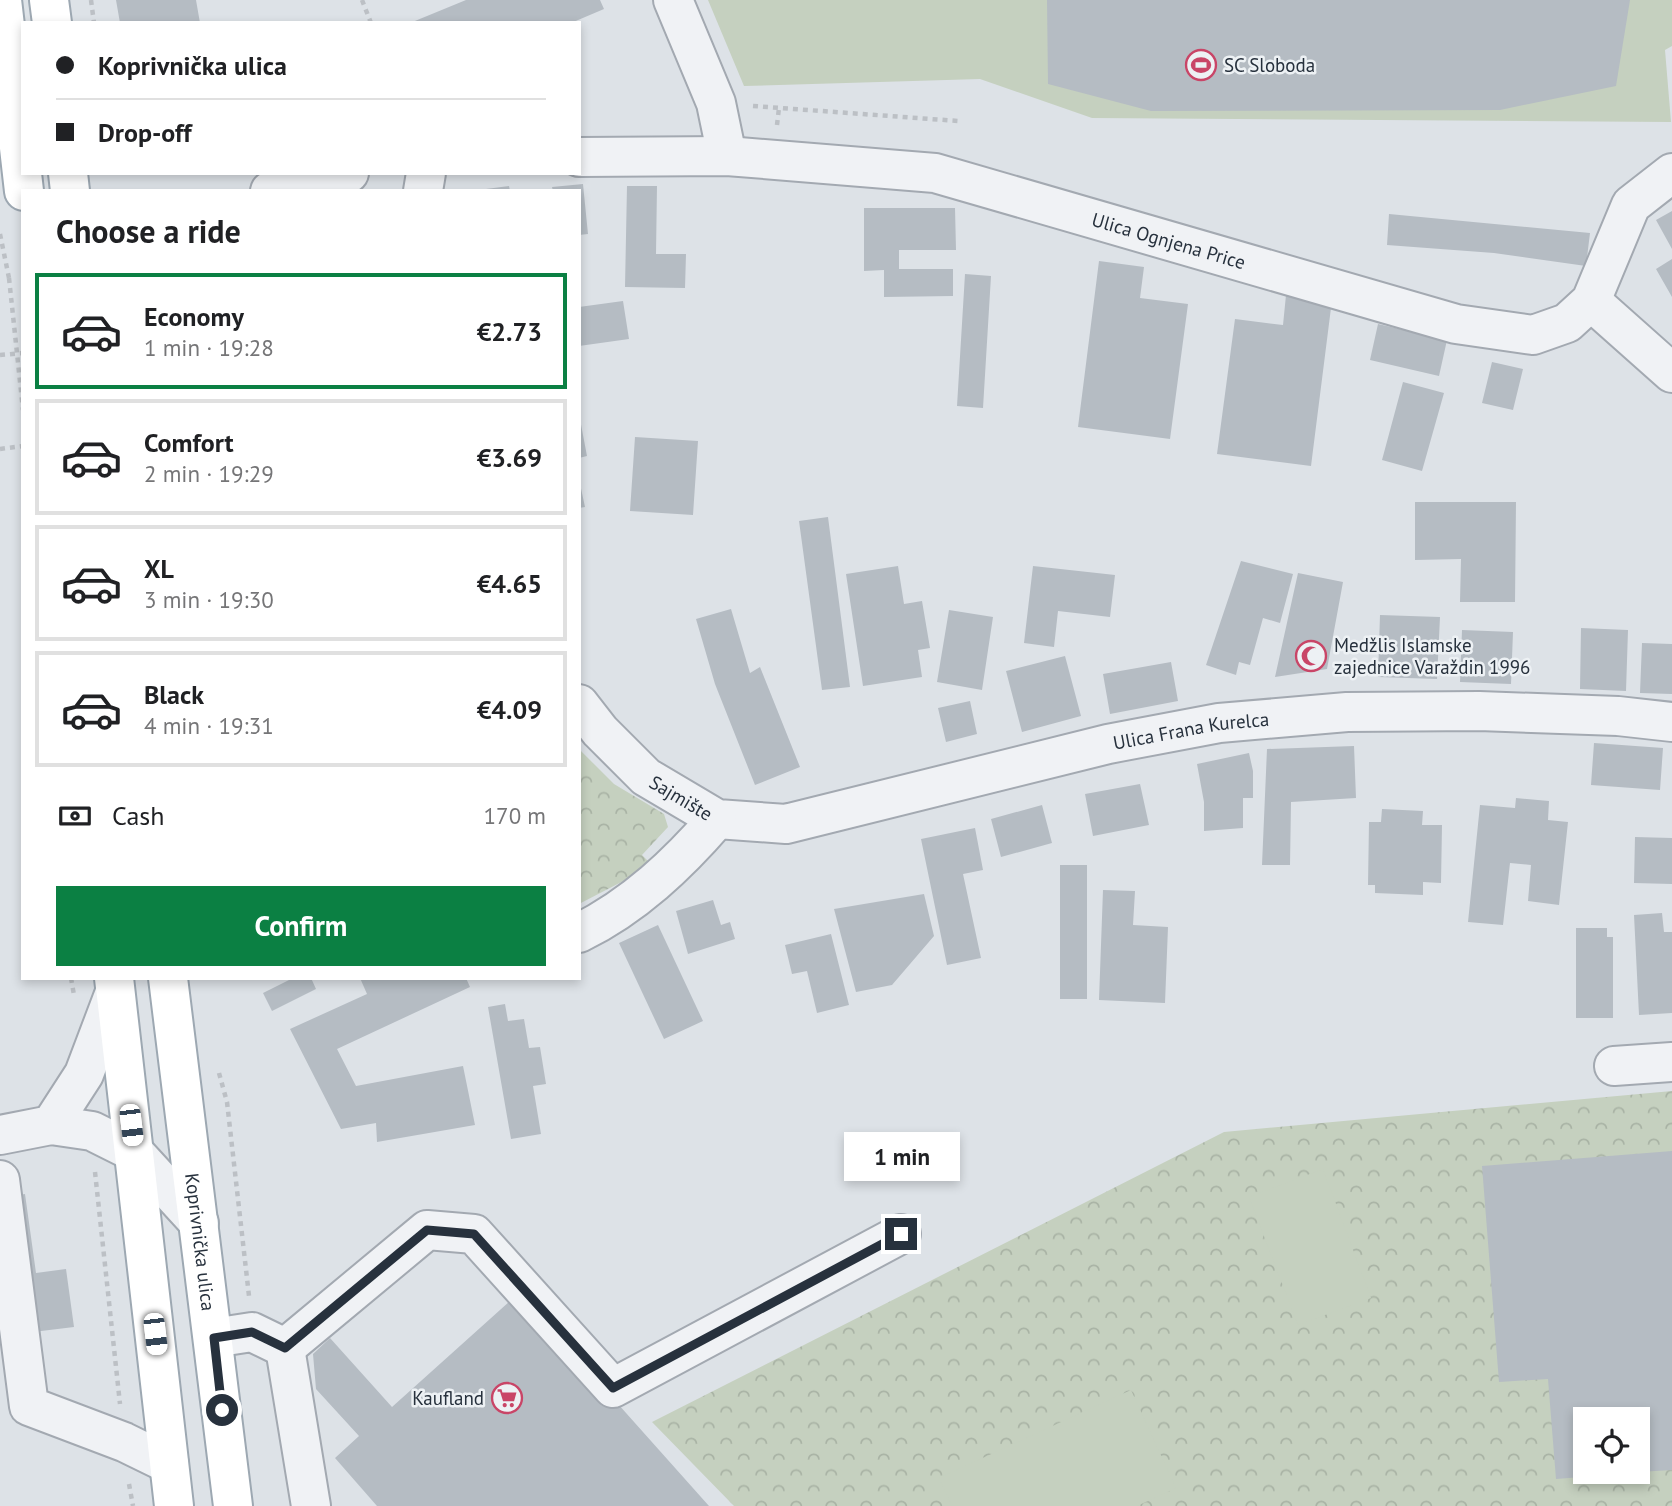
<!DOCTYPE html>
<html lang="en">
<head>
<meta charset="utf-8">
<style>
	body { margin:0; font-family:"PT Sans",sans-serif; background:#f2f2f2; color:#202124; height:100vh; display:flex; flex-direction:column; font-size:26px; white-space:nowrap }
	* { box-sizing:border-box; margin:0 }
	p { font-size:23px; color:#757577 }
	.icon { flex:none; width:38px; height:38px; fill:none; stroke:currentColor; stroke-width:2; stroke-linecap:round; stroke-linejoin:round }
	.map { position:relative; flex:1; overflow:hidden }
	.details { position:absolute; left:21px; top:189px; width:560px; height:791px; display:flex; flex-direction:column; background:#fff; border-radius:0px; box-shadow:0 4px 10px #0003 }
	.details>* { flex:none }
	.banner { position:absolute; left:21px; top:21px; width:560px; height:154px; border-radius:0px; box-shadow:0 4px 10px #0003; display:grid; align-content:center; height:154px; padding:0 35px; background:#fff }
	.controls { position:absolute; left:1573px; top:1407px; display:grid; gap:14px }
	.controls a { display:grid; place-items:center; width:77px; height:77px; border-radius:0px; background:#fff; box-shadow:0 4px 10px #0003; font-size:35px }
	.end { position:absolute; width:32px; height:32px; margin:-16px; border:9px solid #27313d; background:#fff; box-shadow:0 0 0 4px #fff }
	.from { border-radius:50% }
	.bubble { position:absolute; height:49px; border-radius:0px; background:#fff; box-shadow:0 4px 10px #0003; font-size:23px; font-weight:600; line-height:49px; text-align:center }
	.car { position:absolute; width:21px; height:42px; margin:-21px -10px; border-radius:9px; box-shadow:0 0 5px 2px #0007; background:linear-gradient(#fff 24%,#345 0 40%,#fff 0 76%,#345 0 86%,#fff 0) }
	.banner b { display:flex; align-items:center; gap:24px; height:66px; font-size:26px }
	.banner b+b { border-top:2px solid #e0e0e0 }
	.banner i { width:18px; height:18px; background:#202124 }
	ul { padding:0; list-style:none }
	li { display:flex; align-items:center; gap:21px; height:116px; margin:0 14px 10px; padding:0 21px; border:4px solid #e0e0e0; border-radius:0px }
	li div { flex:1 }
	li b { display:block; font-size:26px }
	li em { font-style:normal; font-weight:600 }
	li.selected { border-color:#0b8043 }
	li>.icon { width:63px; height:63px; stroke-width:1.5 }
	h2 { padding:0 35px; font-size:32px; line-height:84px }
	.pay { display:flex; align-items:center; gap:18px; height:77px; padding:0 35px; font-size:26px }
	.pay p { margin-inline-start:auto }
	.cta { display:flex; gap:14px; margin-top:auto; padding:14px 35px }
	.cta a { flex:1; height:80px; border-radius:0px; background:#0b8043; color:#fff; font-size:28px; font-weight:600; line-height:80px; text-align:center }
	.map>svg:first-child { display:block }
	.park { fill:url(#park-crowns); fill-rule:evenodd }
	.garden { fill:#c5d0bf }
	.building { fill:#b5bcc3 }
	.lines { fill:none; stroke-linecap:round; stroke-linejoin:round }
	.minor-casing { stroke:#a3a9b1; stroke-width:42 }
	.major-casing { stroke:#9da8b2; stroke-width:42 }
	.path { stroke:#bcc0c5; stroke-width:4.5; stroke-dasharray:5 5; stroke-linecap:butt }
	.minor { stroke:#f0f2f5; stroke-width:38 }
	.major { stroke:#fff; stroke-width:38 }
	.path-bridge { stroke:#bcc0c5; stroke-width:4.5; stroke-dasharray:5 5; stroke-linecap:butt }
	.route { stroke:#27313d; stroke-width:9 }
	.labels { text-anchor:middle; stroke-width:5; stroke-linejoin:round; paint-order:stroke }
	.poi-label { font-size:19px; fill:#27313d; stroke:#edf1f4; text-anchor:start }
	.street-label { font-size:19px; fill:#27313d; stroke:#edf1f4 }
</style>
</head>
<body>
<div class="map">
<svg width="1672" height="1506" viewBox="0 0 1672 1506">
	<defs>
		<pattern id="park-crowns" width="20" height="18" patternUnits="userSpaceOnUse" patternTransform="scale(1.75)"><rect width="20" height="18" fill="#c5d0bf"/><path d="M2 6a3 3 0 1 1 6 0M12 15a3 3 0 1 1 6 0" fill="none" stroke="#a9b3a5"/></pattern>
	</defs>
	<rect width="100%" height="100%" fill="#dde2e7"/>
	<path class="park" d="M579,749L614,784L664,814L668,827L642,855L649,862L633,876L579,904Z
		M1672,1091V1506H734L652,1422L1224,1132ZM1586,1419H1638V1472H1586Z"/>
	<path class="garden" d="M708,0H1672V46L1665,50L1671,122L1092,118L980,79L744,86Z
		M1323,1169L1371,1298L1298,1325L1249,1197Z
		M1131,1390L1176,1488L1137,1506H952L939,1478Z"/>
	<path class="building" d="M116,0H196L200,23H120Z
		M466,0H600L604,9L571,23H410Z
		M1047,0H1630L1616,86L1500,110L1151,111L1048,84Z
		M583,184L588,234L579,235V191H553L552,187Z
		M509,186L510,191H486V189Z
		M627,186H657L656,254H686L685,288L625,287Z
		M864,208H955L956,250H899V269H953V296L884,297V270L864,271Z
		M1672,211V249L1656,220Z
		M1389,214L1590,233L1586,266L1494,253L1387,245Z
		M1672,259V297L1656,269Z
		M1099,261L1144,267L1140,298L1188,304L1170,439L1078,427Z
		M965,274L991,276L983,408L957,406Z
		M1286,295L1332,300L1311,466L1217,454L1235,319L1283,325Z
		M623,301L629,339L579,346V307Z
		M1378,324L1447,340L1439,376L1370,360Z
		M1492,362L1523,369L1513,410L1482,403Z
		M1403,382L1444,393L1422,471L1382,460Z
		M579,414L587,456L579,458Z
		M635,437L698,441L693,515L630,511Z
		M579,479L585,507L579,508Z
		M1415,502H1516L1515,602H1460L1461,559L1415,560Z
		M828,517L850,687L822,690L799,521Z
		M1241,561L1293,574L1280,623L1263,618L1250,665L1239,662L1236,675L1206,665Z
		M898,566L904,604L922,601L930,648L918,650L922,677L863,686L846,574Z
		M1033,566L1115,575L1110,617L1058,611L1054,647L1024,643Z
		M1298,573L1343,582L1327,669L1275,677Z
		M731,609L750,673L760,667L800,767L755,785L715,684L696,619Z
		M949,610L993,617L982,690L937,682Z
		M1380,615L1440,617L1437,679L1378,677Z
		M1581,628L1628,630L1626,691L1580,689Z
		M1462,630L1513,632L1511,684L1460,682Z
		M1642,643L1672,644V694L1640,693Z
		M1065,656L1081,716L1022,732L1006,671Z
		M1171,662L1178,701L1110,714L1103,674Z
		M970,701L977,734L946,742L938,708Z
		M1594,743L1663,748L1660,790L1591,785Z
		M1354,746L1356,798L1291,802L1290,865H1262L1267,749Z
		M1249,753L1253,771V798H1243V828L1204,831V802L1197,764Z
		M1140,784L1149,825L1093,836L1085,794Z
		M1516,798L1549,801L1548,820L1568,822L1559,905L1528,901L1531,865L1510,863L1503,925L1468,922L1480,805L1515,808Z
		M1042,805L1052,843L1001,857L991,819Z
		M1382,809L1423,811L1422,825H1442L1441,883L1423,882V895L1375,893V885H1368L1369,822H1381Z
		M975,828L983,870L963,874L981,958L947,965L921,839Z
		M1635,837L1672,838V884L1634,883Z
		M1060,865H1087V999H1060Z
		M1103,890L1135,891L1133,925L1168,927L1165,1003L1099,1000Z
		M924,894L934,936L892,985L856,992L834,909Z
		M713,900L721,925L730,922L735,939L688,954L676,911Z
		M1662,913L1664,932H1672V1013L1639,1015L1634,915Z
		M658,925L703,1021L664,1039L619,943Z
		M1576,928H1607V937H1613V1018H1576Z
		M831,934L849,1005L817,1013L807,971L792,974L785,945Z
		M293,978H311L316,989L272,1011L263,993Z
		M360,978H466L470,987L337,1049L356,1086L463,1066L475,1125L377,1142L376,1123L341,1129L290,1029L367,994Z
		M505,1004L508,1021L524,1019L529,1048L540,1047L546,1084L533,1086L541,1134L511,1139L488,1007Z
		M1672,1151V1470L1638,1472V1419H1586V1472L1621,1474L1556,1479L1548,1379L1499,1382L1482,1166Z
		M25,1194L36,1273L66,1269L74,1327L0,1336V1198Z
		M519,1293L709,1506H377L335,1458L359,1436L316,1389L313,1354L330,1338L392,1407Z"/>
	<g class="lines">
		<g class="minor-casing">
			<g id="minor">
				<path d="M673,0L716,103L727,156"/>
				<path id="s1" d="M579,157L727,156L935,173L1456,324L1533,335L1567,323L1591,301L1631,205L1672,173"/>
				<path d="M270,191L349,173"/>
				<path d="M423,191L426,173"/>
				<path d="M1591,301L1672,373"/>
				<path id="s2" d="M579,704L600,731L646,777L717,819L786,824L1108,744L1219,723L1347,712L1479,711L1618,716L1672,722"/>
				<path d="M579,933C634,906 678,864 717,819"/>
				<path d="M1614,1066L1672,1062"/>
				<path d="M51,1125L92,1131L134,1152L199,1223"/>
				<path d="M0,1135L51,1125L84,1074L115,992"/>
				<path d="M0,1180L29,1406L124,1442L169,1464"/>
				<path d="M213,1338L252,1332L285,1348L311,1506"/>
				<path d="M285,1348L427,1230L474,1234L613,1388L901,1234"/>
			</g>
		</g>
		<g class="major-casing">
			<g id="major">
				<path d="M2,0L24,191"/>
				<path d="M49,0L52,23"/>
				<path d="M68,173L70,191"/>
				<path d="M114,978L174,1506"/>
				<path id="s3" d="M168,978L233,1506"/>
			</g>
		</g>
		<path class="path" d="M91,0L94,23
			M362,0L371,23
			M753,106L958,121
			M777,125L779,108
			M0,234L9,278
			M0,355L23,353
			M0,449L23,446
			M71,978L74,995
			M219,1073L227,1102L249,1296
			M95,1172L120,1404
			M129,1484L133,1506"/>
		<use href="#minor" class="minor"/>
		<use href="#major" class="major"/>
		<path class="path-bridge" d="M9,278L23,410"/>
	</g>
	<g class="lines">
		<path class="route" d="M222,1410L214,1338L252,1332L285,1348L427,1230L474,1234L613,1388L901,1234"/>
	</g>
	<defs>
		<g id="stadium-ring" transform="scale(1.575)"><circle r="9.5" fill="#edf1f4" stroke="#c94567" stroke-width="1.5"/><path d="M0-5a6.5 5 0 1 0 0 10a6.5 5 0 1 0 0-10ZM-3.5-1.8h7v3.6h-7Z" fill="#c94567"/></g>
		<g id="mosque-ring" transform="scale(1.575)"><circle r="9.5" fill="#edf1f4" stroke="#c94567" stroke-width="1.5"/><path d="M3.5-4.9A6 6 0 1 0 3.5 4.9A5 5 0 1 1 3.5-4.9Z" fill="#c94567"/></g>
		<g id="supermarket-ring" transform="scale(1.575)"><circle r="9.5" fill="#edf1f4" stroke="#c94567" stroke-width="1.5"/><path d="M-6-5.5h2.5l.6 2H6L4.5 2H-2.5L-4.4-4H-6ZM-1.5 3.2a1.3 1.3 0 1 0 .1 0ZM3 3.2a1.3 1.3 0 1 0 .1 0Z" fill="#c94567"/></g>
	</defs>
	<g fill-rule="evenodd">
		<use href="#stadium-ring" x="1201" y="65"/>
		<use href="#mosque-ring" x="1311" y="656"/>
		<use href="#supermarket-ring" x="507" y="1398"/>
	</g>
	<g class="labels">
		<g class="poi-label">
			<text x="1224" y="72">SC Sloboda</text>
			<text x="1334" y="652">Medžlis Islamske<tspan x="1334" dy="22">zajednice Varaždin 1996</tspan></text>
			<text x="484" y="1405" text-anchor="end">Kaufland</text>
		</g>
		<g class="street-label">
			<text dy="7" stroke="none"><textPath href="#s1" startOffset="600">Ulica Ognjena Price</textPath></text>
			<text dy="7" stroke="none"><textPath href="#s2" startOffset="667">Ulica Frana Kurelca</textPath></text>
			<text dy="7" stroke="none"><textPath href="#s2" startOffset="140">Sajmište</textPath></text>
			<text dy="7" stroke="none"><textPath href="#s3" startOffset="266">Koprivnička ulica</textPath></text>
		</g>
	</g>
</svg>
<div class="controls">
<a><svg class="icon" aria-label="locate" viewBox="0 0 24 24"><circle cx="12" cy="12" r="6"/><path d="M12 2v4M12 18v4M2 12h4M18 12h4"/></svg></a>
</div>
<i class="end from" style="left:222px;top:1410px"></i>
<i class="end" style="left:901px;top:1234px"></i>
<div class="bubble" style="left:844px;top:1132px;width:116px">1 min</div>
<i class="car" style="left:131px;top:1125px;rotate:173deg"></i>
<i class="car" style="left:155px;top:1334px;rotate:173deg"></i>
<div class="banner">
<b><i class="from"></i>Koprivnička ulica</b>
<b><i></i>Drop-off</b>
</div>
<section class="details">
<h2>Choose a ride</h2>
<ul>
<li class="selected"><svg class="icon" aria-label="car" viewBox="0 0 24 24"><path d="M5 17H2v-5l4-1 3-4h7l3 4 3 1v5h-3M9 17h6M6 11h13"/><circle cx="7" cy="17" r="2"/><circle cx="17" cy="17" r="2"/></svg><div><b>Economy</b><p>1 min · 19:28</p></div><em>€2.73</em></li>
<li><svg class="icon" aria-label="car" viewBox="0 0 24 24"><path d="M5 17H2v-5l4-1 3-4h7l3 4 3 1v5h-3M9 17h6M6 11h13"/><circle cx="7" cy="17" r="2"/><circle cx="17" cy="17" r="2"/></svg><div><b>Comfort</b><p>2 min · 19:29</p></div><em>€3.69</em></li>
<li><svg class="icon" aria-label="car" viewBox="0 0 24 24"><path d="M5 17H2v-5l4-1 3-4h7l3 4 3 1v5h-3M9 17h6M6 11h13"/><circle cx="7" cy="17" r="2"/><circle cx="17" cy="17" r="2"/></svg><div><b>XL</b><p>3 min · 19:30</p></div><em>€4.65</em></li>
<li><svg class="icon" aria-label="car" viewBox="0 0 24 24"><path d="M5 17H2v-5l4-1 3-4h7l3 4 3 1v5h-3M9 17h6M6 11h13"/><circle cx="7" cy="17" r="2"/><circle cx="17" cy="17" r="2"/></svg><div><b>Black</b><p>4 min · 19:31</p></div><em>€4.09</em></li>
</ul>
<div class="pay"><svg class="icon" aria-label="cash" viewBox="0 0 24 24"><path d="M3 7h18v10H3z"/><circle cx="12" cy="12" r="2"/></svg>Cash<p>170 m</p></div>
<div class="cta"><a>Confirm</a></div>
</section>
</div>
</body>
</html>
